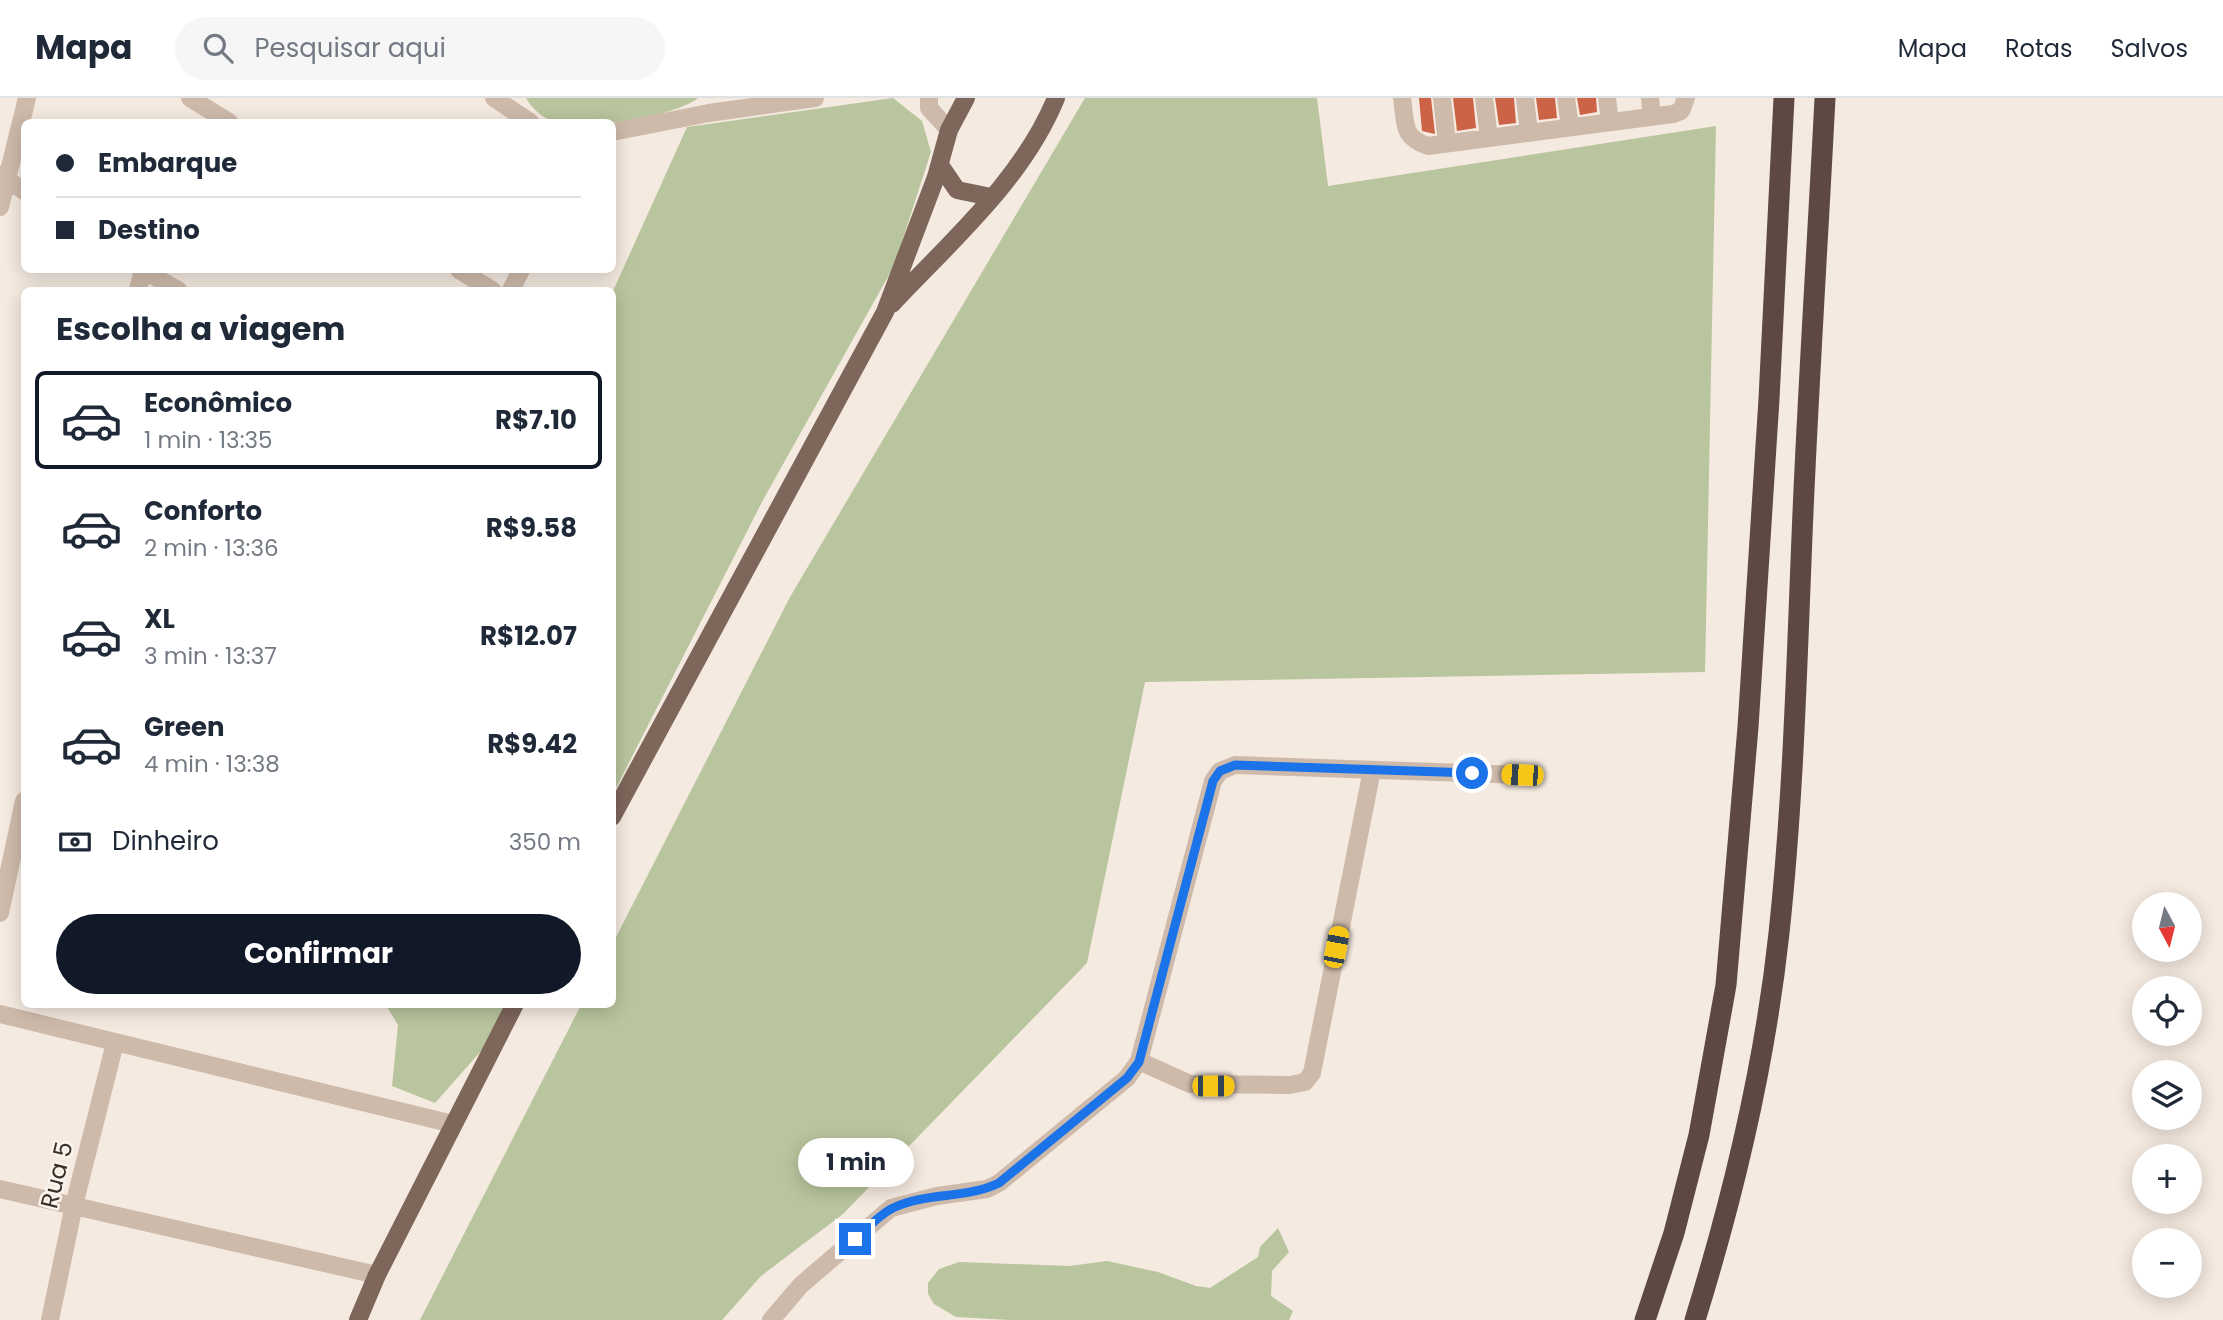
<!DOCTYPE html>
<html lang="pt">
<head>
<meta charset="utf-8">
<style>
	body { margin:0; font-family:Poppins,sans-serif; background:#f6f6f7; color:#1f2937; height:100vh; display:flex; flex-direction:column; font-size:26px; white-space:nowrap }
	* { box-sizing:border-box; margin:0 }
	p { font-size:23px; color:#747a83 }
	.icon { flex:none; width:38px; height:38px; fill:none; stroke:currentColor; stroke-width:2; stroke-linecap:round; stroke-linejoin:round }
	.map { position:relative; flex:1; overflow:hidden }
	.details { position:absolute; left:21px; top:189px; width:595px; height:721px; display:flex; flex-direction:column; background:#fff; border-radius:10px; box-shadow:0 4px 18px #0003 }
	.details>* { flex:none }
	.guide { position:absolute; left:21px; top:21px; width:595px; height:154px; border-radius:10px; box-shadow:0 4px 18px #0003; display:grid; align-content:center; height:154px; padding:0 35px; background:#fff }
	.needle { width:46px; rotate:173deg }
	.tools { position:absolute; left:2132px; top:794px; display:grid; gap:14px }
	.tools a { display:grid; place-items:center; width:70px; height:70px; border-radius:50%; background:#fff; box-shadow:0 4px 18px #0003; font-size:35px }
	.end { position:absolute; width:32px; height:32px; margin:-16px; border:9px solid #1a73e8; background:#fff; box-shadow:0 0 0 4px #fff }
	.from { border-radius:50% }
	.bubble { position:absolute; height:49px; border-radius:24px; background:#fff; box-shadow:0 4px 18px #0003; font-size:23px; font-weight:700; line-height:49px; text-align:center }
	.car { position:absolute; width:21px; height:42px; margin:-21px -10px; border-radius:9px; box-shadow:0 0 5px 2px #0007; background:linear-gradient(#f5c518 24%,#345 0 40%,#f5c518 0 76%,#345 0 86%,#f5c518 0) }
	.guide b { display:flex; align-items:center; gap:24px; height:66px; font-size:26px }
	.guide b+b { border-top:2px solid #e0e1e3 }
	.guide i { width:18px; height:18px; background:#1f2937 }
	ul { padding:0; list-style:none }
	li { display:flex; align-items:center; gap:21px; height:98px; margin:0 14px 10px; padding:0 21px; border:4px solid transparent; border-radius:10px }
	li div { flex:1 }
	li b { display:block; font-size:26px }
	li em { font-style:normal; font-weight:700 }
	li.active { border-color:#111827 }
	li>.icon { width:63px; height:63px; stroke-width:1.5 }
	h2 { padding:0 35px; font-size:32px; line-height:84px }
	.pay { display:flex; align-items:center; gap:18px; height:77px; padding:0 35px; font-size:26px }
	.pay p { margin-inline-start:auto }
	.cta { display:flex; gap:14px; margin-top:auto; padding:14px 35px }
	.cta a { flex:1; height:80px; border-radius:42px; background:#111827; color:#fff; font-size:28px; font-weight:700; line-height:80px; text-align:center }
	header { display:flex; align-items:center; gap:42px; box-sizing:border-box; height:98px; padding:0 35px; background:#fff; border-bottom:2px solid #e0e1e3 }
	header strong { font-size:33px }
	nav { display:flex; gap:38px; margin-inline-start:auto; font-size:24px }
	.search { width:490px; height:63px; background:#f6f6f7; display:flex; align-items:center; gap:18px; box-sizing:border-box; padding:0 24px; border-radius:38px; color:#747a83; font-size:26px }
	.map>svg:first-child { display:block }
	.green { fill:#b9c59e }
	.building { fill:#cc6346 }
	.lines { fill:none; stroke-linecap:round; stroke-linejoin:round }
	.minor { stroke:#cebaab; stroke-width:18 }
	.major { stroke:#7e665b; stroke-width:18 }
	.highway { stroke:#5d4941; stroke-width:21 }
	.route { stroke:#1a73e8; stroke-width:9 }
	.labels { text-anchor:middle; stroke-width:5; stroke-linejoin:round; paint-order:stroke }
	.street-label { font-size:24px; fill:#3b2f2a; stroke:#fbf4ed }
</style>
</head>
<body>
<header>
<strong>Mapa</strong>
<div class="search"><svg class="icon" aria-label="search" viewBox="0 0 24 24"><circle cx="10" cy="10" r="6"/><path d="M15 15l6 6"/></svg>Pesquisar aqui</div>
<nav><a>Mapa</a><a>Rotas</a><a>Salvos</a></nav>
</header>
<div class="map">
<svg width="2223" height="1222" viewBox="0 0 2223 1222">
	<rect width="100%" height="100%" fill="#f5eae0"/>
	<path class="green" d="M526,0H698C677,18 583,33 555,24C544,21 531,10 526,0Z
		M893,0L922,23L931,54L894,168L763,402L613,696V193L687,29Z
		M1085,0H1317L1328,88L1716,28L1705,574L1145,584L1087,865L843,1116L761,1178L722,1222H420L581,907L612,906L613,845L790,499Z
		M386,907H507L489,944L435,1005L392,988L398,927Z
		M1278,1130L1289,1154L1272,1173L1271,1198L1293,1213L1289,1222H1010L956,1219L934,1206L928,1196V1185L939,1171L959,1164L1069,1168L1107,1163L1158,1174L1196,1188L1210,1190L1258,1159L1260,1149Z"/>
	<path class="building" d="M1419,0H1431L1435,36L1422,33Z
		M1453,0H1473L1476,30L1457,33Z
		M1495,0H1514L1516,25L1499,27Z
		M1536,0H1555L1557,20L1539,22Z
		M1577,0H1596L1597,14L1580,17Z"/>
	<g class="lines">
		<path class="minor" d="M190,0L229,24
			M494,0L530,24
			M929,0V10L949,32
			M1402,0C1406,25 1401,39 1428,48L1673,16L1681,13L1686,0
			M1442,0L1447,45
			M1484,0L1489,40
			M1525,0L1529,35
			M1566,0L1570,29
			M1607,0L1610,24
			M1650,0L1652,19
			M612,34L709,15L815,0
			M0,77L24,93
			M0,109L27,0
			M143,172L178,192
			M459,172L492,192
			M138,192L143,172
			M511,192L521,172
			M0,815L24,703
			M0,916L453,1026
			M1139,963L1190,986L1290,987L1305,984L1312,975L1372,672
			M0,1091L377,1177
			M50,1222L74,1107L115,945
			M771,1222L801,1187L891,1110L937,1098L987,1091L999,1085L1127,980L1139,963L1213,683L1220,673L1235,667L1522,677"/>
		<path class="major" d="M940,67L957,92L991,99
			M892,206C951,143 1023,81 1056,0
			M612,719L885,214L936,79L949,32L966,0
			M358,1222L377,1177L515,906"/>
		<path class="highway" d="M1645,1222L1674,1135L1699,1037L1726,887L1748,629L1769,301L1784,0
			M1695,1222C1734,1096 1765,966 1779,835C1794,696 1797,555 1803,414C1809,276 1818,138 1825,0"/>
	</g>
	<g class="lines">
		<path class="route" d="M855,1141C867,1131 880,1116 893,1110C926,1094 966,1101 999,1085L1127,980L1139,964L1213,683L1220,673L1235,667L1472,675"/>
	</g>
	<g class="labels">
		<g class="street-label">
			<text transform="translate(57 1077) rotate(-76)" y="8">Rua 5</text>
		</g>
	</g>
</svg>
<div class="tools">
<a><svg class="needle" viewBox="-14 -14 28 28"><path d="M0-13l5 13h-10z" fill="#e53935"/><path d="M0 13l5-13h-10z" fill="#747a83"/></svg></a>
<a><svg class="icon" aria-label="locate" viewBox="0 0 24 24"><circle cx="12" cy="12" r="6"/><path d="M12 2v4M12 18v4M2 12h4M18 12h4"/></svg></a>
<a><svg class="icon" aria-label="layers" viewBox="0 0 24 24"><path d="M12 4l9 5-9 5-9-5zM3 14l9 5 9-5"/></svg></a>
<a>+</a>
<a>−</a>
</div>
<i class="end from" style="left:1472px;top:675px"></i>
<i class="end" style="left:855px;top:1141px"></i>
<div class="bubble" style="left:798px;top:1040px;width:116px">1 min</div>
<i class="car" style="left:1522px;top:677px;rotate:272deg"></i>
<i class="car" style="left:1336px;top:849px;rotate:11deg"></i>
<i class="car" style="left:1213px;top:988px;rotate:90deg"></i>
<div class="guide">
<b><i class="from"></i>Embarque</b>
<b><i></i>Destino</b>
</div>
<section class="details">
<h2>Escolha a viagem</h2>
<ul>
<li class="active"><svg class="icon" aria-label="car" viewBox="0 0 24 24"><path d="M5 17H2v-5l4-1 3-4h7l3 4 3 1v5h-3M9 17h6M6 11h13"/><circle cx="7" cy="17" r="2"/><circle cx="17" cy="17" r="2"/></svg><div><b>Econômico</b><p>1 min · 13:35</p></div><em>R$7.10</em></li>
<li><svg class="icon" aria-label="car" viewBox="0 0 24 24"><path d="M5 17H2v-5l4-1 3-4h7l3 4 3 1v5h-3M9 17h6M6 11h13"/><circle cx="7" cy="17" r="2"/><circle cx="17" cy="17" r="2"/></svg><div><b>Conforto</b><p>2 min · 13:36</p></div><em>R$9.58</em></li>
<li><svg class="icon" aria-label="car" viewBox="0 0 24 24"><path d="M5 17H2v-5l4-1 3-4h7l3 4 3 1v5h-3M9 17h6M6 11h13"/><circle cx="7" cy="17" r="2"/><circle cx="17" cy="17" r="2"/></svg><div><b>XL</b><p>3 min · 13:37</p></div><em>R$12.07</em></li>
<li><svg class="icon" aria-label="car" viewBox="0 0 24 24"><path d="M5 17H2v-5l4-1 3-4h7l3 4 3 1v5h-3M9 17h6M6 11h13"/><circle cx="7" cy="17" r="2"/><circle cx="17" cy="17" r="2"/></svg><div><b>Green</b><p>4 min · 13:38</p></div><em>R$9.42</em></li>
</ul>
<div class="pay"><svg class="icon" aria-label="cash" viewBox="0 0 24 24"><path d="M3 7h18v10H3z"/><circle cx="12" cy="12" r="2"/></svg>Dinheiro<p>350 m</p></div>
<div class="cta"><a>Confirmar</a></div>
</section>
</div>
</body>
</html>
